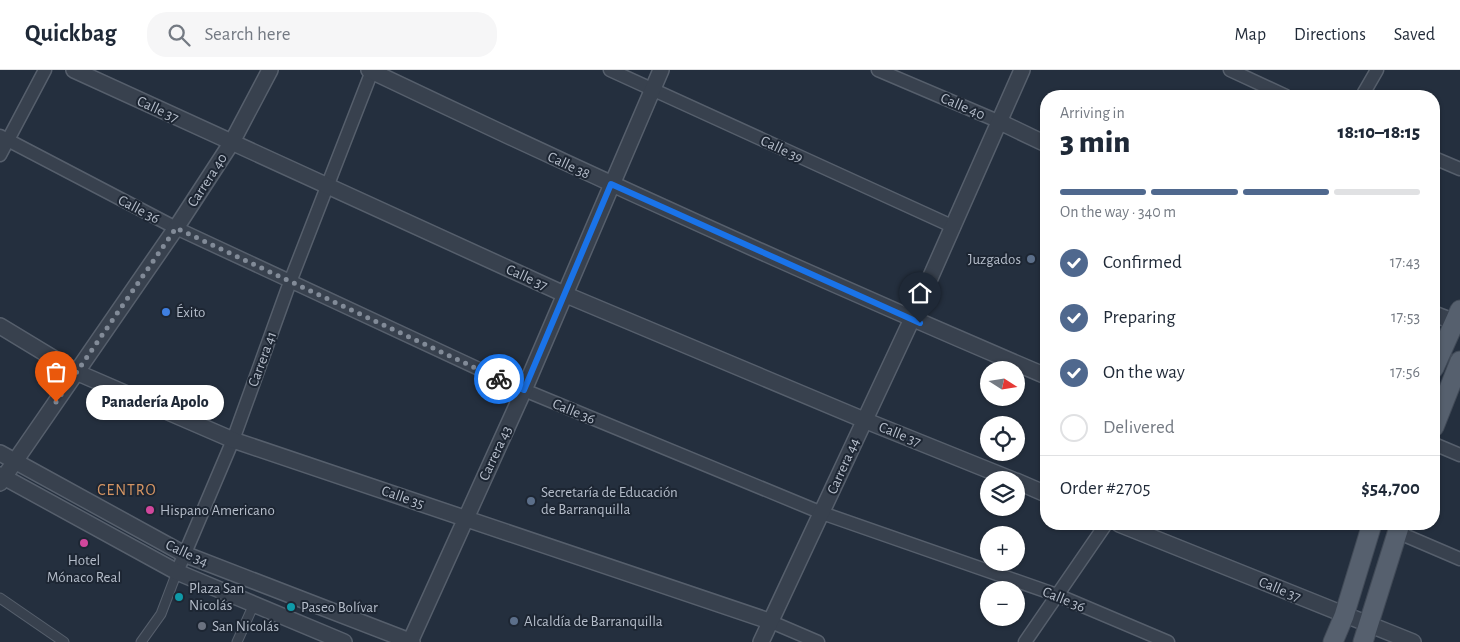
<!DOCTYPE html>
<meta charset="utf-8">
<style>
:root{--surface:#fff;--page:#f6f6f7;--text:#1f2937;--muted:#747a83;--line:#e0e1e3;--accent:#4f688e}
body{margin:0;font-family:"Alegreya Sans",sans-serif;background:var(--page);color:var(--text);height:100vh;display:flex;flex-direction:column;font-size:19px;white-space:nowrap}
*{box-sizing:border-box;margin:0}
p{font-size:16px;color:var(--muted)}
.icon{flex:none;width:28px;height:28px;fill:none;stroke:currentColor;stroke-width:2;stroke-linecap:round;stroke-linejoin:round}
.map{position:relative;flex:1;overflow:hidden}
.side{position:absolute;left:1040px;top:20px;width:400px;height:440px;display:flex;flex-direction:column;background:var(--surface);border-radius:20px;box-shadow:0 1px 4px #0004}
.side>*{flex:none}
.needle{width:32px;rotate:102deg}
.tools{position:absolute;left:980px;top:291px;display:grid;gap:10px}
.tools a{display:grid;place-items:center;width:45px;height:45px;border-radius:50%;background:var(--surface);box-shadow:0 1px 4px #0004;font-size:25px}
.pin{position:absolute;display:grid;place-items:center;width:42px;height:42px;color:#fff;margin:-51px -21px;border-radius:50% 50% 50% 0;rotate:-45deg;box-shadow:0 0 5px #0007}
.pin .icon{rotate:45deg}
.courier{position:absolute;display:grid;place-items:center;width:50px;height:50px;margin:-25px;border:4px solid #1a73e8;border-radius:50%;background:#fff;color:#222;box-shadow:0 1px 6px #0007}
.bubble{position:absolute;height:35px;border-radius:18px;background:var(--surface);box-shadow:0 1px 4px #0004;font-size:16px;font-weight:800;line-height:35px;text-align:center}
.overview em{font-style:normal;font-weight:800}
.overview div{display:flex;flex-direction:column-reverse}
.overview{display:flex;align-items:center;justify-content:space-between;height:85px;padding:0 20px}
h1{font-size:32px;font-weight:800;line-height:38px}
.bar{display:grid;grid-template-columns:repeat(4,1fr);gap:8px 5px;align-content:center;height:60px;padding:0 20px}
.bar i{height:6px;border-radius:4px;background:var(--line)}
.bar .on{background:var(--accent)}
.bar p{grid-column:span 4}
.line{display:flex;align-items:center;gap:12px;padding:0 20px;border-top:1px solid var(--line)}
.line div{flex:1}
ol{padding:0 20px;list-style:none}
li{display:flex;align-items:center;gap:15px;height:55px}
li p{margin-inline-start:auto}
li .icon{padding:5px;border-radius:50%;background:var(--accent);color:#fff;stroke-width:4}
li:last-child{color:var(--muted)}
li i{width:28px;height:28px;border:2px solid var(--line);border-radius:50%}
header{display:flex;align-items:center;gap:30px;box-sizing:border-box;height:70px;padding:0 25px;background:var(--surface);border-bottom:1px solid var(--line)}
header strong{font-size:24px}
nav{display:flex;gap:28px;margin-inline-start:auto;font-size:18px}
.search{width:350px;height:45px;background:var(--page);display:flex;align-items:center;gap:12px;box-sizing:border-box;padding:0 18px;border-radius:20px;color:var(--muted);font-size:19px}
.map>svg:first-child{display:block}
</style>
<header>
<strong>Quickbag</strong>
<div class="search"><svg class="icon" aria-label="search" viewBox="0 0 24 24"><circle cx="10" cy="10" r="6"/><path d="M15 15l6 6"/></svg>Search here</div>
<nav><a>Map</a><a>Directions</a><a>Saved</a></nav>
</header>
<div class="map">
<svg width="1460" height="572" viewBox="0 0 1460 572">
<rect width="100%" height="100%" fill="#242f3e"/>
<g fill="none" stroke-linecap="round" stroke-linejoin="round">
<defs>
<path id="pedestrian" d="M0 528 64 572
M141 572 161 544 177 502
M237 572 254 534"/>
<path id="minor" d="M610 0 954 157
M878 0 1000 52
M1230 0 1286 26
M1362 26 1377 0
M0 66 176 158 524 320 822 443 1057 525 1168 572
M0 85 45 0
M1434 88 1460 99
M1434 374 1460 385
M1397 462 1460 489
M177 502 233 370 290 212 372 1
M769 551 818 572
M1025 572 1106 454"/>
<path id="tertiary" d="M74 0 564 224 864 350 1013 410
M369 0C593 107 818 209 1046 306
M1000 52 1046 74
M1434 244 1460 254
M0 256 76 302 233 370 769 551
M0 383 184 484 412 572
M0 405 177 502 344 572
M1016 411 1046 424
M0 413 176 158 232 72 270 0
M1119 454 1413 572
M410 572 524 320 661 0
M761 572 912 249 1022 0"/>
<path id="primary" d="M1434 298 1460 240
M1434 357 1460 291
M1333 572 1344 546 1372 454
M1363 572 1400 454"/>
</defs>
<!-- pedestrian casing -->
<use href="#pedestrian" stroke="#565f6c" stroke-width="11"/>
<!-- minor casing -->
<use href="#minor" stroke="#565f6c" stroke-width="15"/>
<!-- tertiary casing -->
<use href="#tertiary" stroke="#565f6c" stroke-width="18"/>
<!-- primary casing -->
<use href="#primary" stroke="#414a57" stroke-width="21"/>
<!-- pedestrian -->
<use href="#pedestrian" stroke="#38414e" stroke-width="9"/>
<!-- minor -->
<use href="#minor" stroke="#38414e" stroke-width="12"/>
<!-- tertiary -->
<use href="#tertiary" stroke="#38414e" stroke-width="15"/>
<!-- primary -->
<use href="#primary" stroke="#56606e" stroke-width="19"/>
</g>
<g fill="none" stroke-linecap="round" stroke-linejoin="round">
<!-- done -->
<path stroke="#828b98" stroke-width="5" stroke-dasharray="0 9" d="M56 332 176 158 499 309"/>
<!-- route -->
<path stroke="#1a73e8" stroke-width="6" d="M499 309 524 320 611 114 920 253"/>
</g>
<!-- markers -->
<g fill="#5c6f8a" stroke="#1d2633" stroke-width="2">
<circle cx="1031" cy="189" r="5"/>
<circle cx="531" cy="431" r="5"/>
<circle cx="514" cy="551" r="5"/>
</g>
<circle fill="#3f7fe0" stroke="#1d2633" stroke-width="2" cx="166" cy="242" r="5"/>
<g fill="#d1479c" stroke="#1d2633" stroke-width="2">
<circle cx="150" cy="440" r="5"/>
<circle cx="84" cy="473" r="5"/>
</g>
<g fill="#0f9aa8" stroke="#1d2633" stroke-width="2">
<circle cx="179" cy="527" r="5"/>
<circle cx="291" cy="537" r="5"/>
</g>
<circle fill="#6b7280" stroke="#1d2633" stroke-width="2" cx="202" cy="556" r="5"/>
<g text-anchor="middle" stroke-width="4" stroke-linejoin="round" paint-order="stroke">
<!-- street labels -->
<g font-size="15" fill="#b4bcc9" stroke="#1d2633">
<text transform="translate(963 36) rotate(23)" y="5">Calle 40</text>
<text transform="translate(158 39) rotate(25)" y="5">Calle 37</text>
<text transform="translate(782 79) rotate(25)" y="5">Calle 39</text>
<text transform="translate(569 95) rotate(25)" y="5">Calle 38</text>
<text transform="translate(207 110) rotate(-57)" y="5">Carrera 40</text>
<text transform="translate(139 139) rotate(28)" y="5">Calle 36</text>
<text transform="translate(527 207) rotate(24)" y="5">Calle 37</text>
<text transform="translate(262 289) rotate(-70)" y="5">Carrera 41</text>
<text transform="translate(574 341) rotate(22)" y="5">Calle 36</text>
<text transform="translate(900 364) rotate(22)" y="5">Calle 37</text>
<text transform="translate(495 383) rotate(-65)" y="5">Carrera 43</text>
<text transform="translate(843 396) rotate(-66)" y="5">Carrera 44</text>
<text transform="translate(403 427) rotate(19)" y="5">Calle 35</text>
<text transform="translate(187 483) rotate(25)" y="5">Calle 34</text>
<text transform="translate(1280 519) rotate(22)" y="5">Calle 37</text>
<text transform="translate(1064 529) rotate(22)" y="5">Calle 36</text>
</g>
<!-- poi labels -->
<g font-size="15" fill="#b4bcc9" stroke="#1d2633" text-anchor="start">
<text x="1021" y="194" text-anchor="end">Juzgados</text>
<text x="176" y="247">Éxito</text>
<text x="541" y="427">Secretaría de Educación<tspan x="541" dy="17">de Barranquilla</tspan></text>
<text x="160" y="445">Hispano Americano</text>
<text x="84" y="495" text-anchor="middle">Hotel<tspan x="84" dy="17">Mónaco Real</tspan></text>
<text x="189" y="523">Plaza San<tspan x="189" dy="17">Nicolás</tspan></text>
<text x="301" y="542">Paseo Bolívar</text>
<text x="524" y="556">Alcaldía de Barranquilla</text>
<text x="212" y="561">San Nicolás</text>
</g>
<!-- neighbourhood labels -->
<g font-size="16" letter-spacing="1" fill="#d59563" stroke="#1d2633">
<text x="127" y="425">CENTRO</text>
</g>
</g>
</svg>
<div class="tools">
<a><svg class="needle" viewBox="-14 -14 28 28"><path d="M0-13l5 13h-10z" fill="#e53935"/><path d="M0 13l5-13h-10z" fill="#747a83"/></svg></a>
<a><svg class="icon" aria-label="locate" viewBox="0 0 24 24"><circle cx="12" cy="12" r="6"/><path d="M12 2v4M12 18v4M2 12h4M18 12h4"/></svg></a>
<a><svg class="icon" aria-label="layers" viewBox="0 0 24 24"><path d="M12 4l9 5-9 5-9-5zM3 14l9 5 9-5"/></svg></a>
<a>+</a>
<a>−</a>
</div>
<div class="pin" style="left:56px;top:332px;background:#ea580c"><svg class="icon" aria-label="bag" viewBox="0 0 24 24"><path d="M5 8h14l-1 12H6zM9 8a3 3 0 0 1 6 0"/></svg></div>
<div class="pin" style="left:920px;top:253px;background:#1f2937"><svg class="icon" aria-label="home" viewBox="0 0 24 24"><path d="M3 11l9-7 9 7M6 9v11h12V9"/></svg></div>
<div class="courier" style="left:499px;top:309px"><svg class="icon" aria-label="bike" viewBox="0 0 24 24"><circle cx="6" cy="16" r="4"/><circle cx="18" cy="16" r="4"/><path d="M6 16l4-8h5l3 8M10 8l3 8H6M13 5h3"/></svg></div>
<div class="bubble" style="left:86px;top:315px;width:138px">Panadería Apolo</div>
<section class="side">
<div class="overview"><div><h1>3 min</h1><p>Arriving in</p></div><em>18:10–18:15</em></div>
<div class="bar"><i class="on"></i><i class="on"></i><i class="on"></i><i></i><p>On the way · 340 m</p></div>
<ol>
<li><svg class="icon" aria-label="check" viewBox="0 0 24 24"><path d="M5 12l5 5 9-10"/></svg>Confirmed<p>17:43</p></li>
<li><svg class="icon" aria-label="check" viewBox="0 0 24 24"><path d="M5 12l5 5 9-10"/></svg>Preparing<p>17:53</p></li>
<li><svg class="icon" aria-label="check" viewBox="0 0 24 24"><path d="M5 12l5 5 9-10"/></svg>On the way<p>17:56</p></li>
<li><i></i>Delivered</li>
</ol>
<div class="line" style="height:65px"><div>Order #2705</div><b>$54,700</b></div>
</section>
</div>
